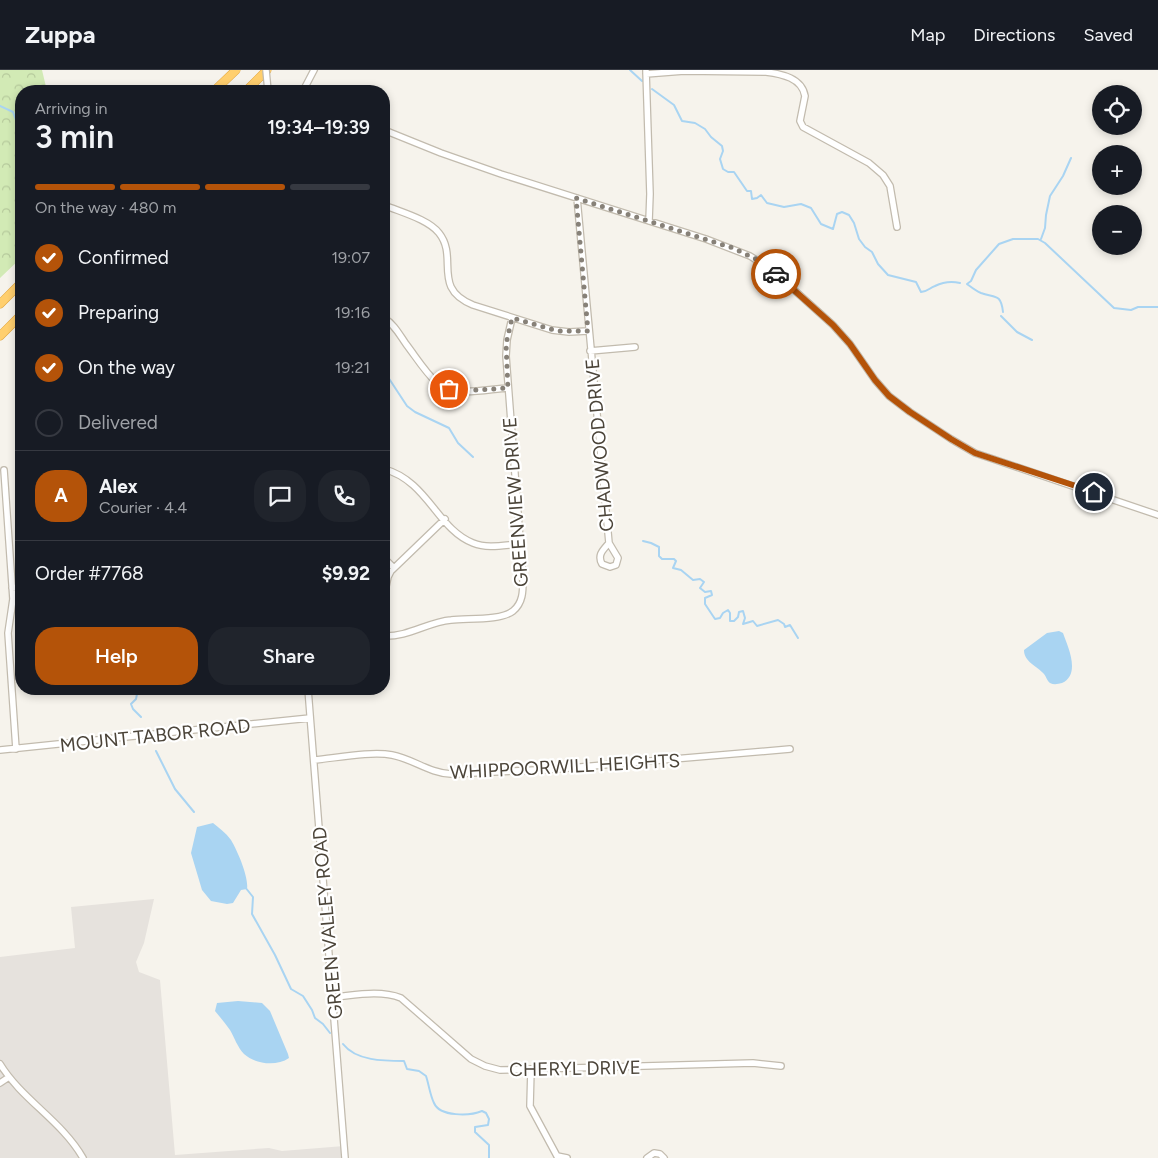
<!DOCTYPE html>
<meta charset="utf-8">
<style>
:root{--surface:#171b24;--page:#20242c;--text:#f1f3f6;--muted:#9ea1a6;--line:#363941;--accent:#b45309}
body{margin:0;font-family:Figtree,sans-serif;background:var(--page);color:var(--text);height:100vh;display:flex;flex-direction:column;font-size:19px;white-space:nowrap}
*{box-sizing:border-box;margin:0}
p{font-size:16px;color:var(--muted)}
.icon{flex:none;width:28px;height:28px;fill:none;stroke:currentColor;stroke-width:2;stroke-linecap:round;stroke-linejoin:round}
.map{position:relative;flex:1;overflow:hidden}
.panel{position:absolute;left:15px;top:15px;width:375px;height:610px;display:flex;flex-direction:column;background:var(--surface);border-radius:20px;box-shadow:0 2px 8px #0003}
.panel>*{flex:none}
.tools{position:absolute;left:1092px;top:15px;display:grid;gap:10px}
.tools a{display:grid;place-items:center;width:50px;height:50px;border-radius:50%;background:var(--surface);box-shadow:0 2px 8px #0003;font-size:25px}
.pin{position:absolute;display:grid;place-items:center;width:42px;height:42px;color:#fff;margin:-21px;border:2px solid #fff;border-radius:50%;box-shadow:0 1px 5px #0007}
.courier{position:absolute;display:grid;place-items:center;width:50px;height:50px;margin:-25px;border:4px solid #b45309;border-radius:50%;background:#fff;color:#222;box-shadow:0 1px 6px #0007}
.headline em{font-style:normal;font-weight:600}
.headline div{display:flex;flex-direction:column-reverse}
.headline{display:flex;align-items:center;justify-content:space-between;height:85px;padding:0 20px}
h1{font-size:32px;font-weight:600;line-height:38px}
.bar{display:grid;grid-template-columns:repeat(4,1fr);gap:8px 5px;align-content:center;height:60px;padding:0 20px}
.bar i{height:6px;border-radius:4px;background:var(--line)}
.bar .on{background:var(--accent)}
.bar p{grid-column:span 4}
.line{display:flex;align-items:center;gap:12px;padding:0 20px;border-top:1px solid var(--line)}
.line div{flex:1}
.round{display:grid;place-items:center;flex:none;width:52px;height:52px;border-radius:20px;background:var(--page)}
ol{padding:0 20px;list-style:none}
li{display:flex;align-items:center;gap:15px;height:55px}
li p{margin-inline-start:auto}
li .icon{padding:5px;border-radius:50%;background:var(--accent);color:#fff;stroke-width:4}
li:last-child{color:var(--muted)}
li i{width:28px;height:28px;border:2px solid var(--line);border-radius:50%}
.action{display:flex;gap:10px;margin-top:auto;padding:10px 20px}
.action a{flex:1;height:58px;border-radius:20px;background:var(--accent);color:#fff;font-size:20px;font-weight:600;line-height:58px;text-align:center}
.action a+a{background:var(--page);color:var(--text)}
header{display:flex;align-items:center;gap:30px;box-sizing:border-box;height:70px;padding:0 25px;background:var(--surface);border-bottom:1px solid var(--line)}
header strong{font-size:24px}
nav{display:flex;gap:28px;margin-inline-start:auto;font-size:18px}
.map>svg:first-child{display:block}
</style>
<header>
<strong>Zuppa</strong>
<nav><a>Map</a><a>Directions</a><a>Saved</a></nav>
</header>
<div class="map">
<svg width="1158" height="1088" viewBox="0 0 1158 1088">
<defs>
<pattern id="forest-crowns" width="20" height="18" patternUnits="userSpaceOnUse" patternTransform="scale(1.25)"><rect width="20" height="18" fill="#d2eab5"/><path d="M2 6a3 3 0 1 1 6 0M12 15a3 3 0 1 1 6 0" fill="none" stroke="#b6ca9c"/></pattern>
</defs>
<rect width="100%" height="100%" fill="#f6f3ec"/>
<!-- industrial -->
<path fill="#e6e2dd" d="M154 829 144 873 136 892 139 902 160 910 175 1085 269 1078 282 1081 344 1076 345 1088H0V887L75 878 71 837Z"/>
<!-- forest -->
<path fill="url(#forest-crowns)" d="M0 0H42L47 21H21V188L0 208Z"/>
<!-- water -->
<path fill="#a9d4f2" d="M1059 561 1063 563C1068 577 1081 604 1062 613 1058 614 1054 615 1050 613 1047 611 1046 606 1044 604 1037 596 1024 592 1024 580L1047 563Z
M213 753C219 758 226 763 231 770 237 780 249 807 247 819L241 820 233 833 227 834 211 831 202 820 191 783 197 757Z
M238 931 262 933 270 941 288 984 289 988C276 997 255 994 244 984 238 978 234 967 230 960 225 953 220 947 215 941L217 933Z"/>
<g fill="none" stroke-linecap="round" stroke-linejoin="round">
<!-- stream -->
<path stroke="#a9d4f2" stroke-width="2" d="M630 0 642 11
M652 19 674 35 682 51 695 53 705 59 711 67 722 76 723 81 720 89 723 99 728 102H734L747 121H751L752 129 757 128 761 125 767 133 784 137 801 134 811 138 821 154 833 159 837 144 842 142 849 145 854 153 859 169 865 177 872 182 878 194 888 205 916 212 921 222C929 221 929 218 935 216 943 212 952 211 960 213
M0 36 13 42 16 50 21 55
M1041 169 1045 158 1046 145 1050 126 1063 106 1071 88
M1003 242C1001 223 995 228 981 223 976 221 971 217 967 214L971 211 976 200 999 174 1013 169H1038L1045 173 1114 238 1131 240 1138 237H1158
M1001 246 1017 262 1032 270
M384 301 407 336 415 342 449 358 458 373 473 387
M643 471 651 473 659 477V486L662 489H674L676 491 673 498 681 500 693 510 700 509 704 512 700 518 705 522 711 521 712 525 705 528V534L715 549 720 548 723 543 728 540 730 543V551H734L738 547 739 542 743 541 745 548 743 554 753 551 757 556 778 550 784 554 785 557 790 555 798 568
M138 619 136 629 131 634 133 639 141 647
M156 681 175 719 194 742
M245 817 253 827 252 844 275 885 291 919 303 926 312 940 315 948 323 954 330 963
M343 974C356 991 384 991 404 991L407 999 419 1001 426 1006C429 1015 430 1025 434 1033 440 1047 470 1046 482 1041L486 1043 489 1049 488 1055 475 1057V1062L489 1075V1088"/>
<defs>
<path id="minor" d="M646 1 650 124 649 151
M646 4 684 1 766 2C782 4 802 8 805 26L800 51 803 57 869 93 883 105 890 116 897 157
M303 21 314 0
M384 60 441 83 501 104 706 169 750 186 772 200 833 255 850 274 875 310 889 326 910 342 951 369 975 383 993 389 1158 445
M577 128 609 473
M384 135C400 142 428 149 439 163 459 188 431 218 473 235L552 260 569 262 588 261
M384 248C394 254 399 264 406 274 416 287 425 302 437 313 454 328 487 319 508 318
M590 281 635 277
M384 399C428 411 437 459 473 473 488 479 504 475 520 474
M4 400 13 529 8 563 16 679
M609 473 618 488 616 495 610 497 602 494C597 485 603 480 609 473Z
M384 488 394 498
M12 518 21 517
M384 526 388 507 391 501 445 449
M384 566C408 567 428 552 451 550 468 548 500 551 513 541 523 533 523 521 523 509L506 286 507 270 512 248
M308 619 345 1088
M0 680 310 648
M314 690C336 688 371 681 392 685 413 689 429 703 451 704L557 699 790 679
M334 927C356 925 380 920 401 928L471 989 485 996 500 1000 753 993 781 996
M0 994C22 1030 62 1051 83 1088
M531 999 530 1036 557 1086 567 1088
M0 1013 9 1007
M647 1088 654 1083 660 1084 664 1088"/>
<path id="highway" d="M214 21 236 0
M246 21 267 0
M0 234 21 213
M0 266 21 245"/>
</defs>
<!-- minor casing -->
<use href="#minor" stroke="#c2bbae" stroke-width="8"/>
<!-- highway casing -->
<use href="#highway" stroke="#e0a43c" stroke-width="9"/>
<!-- minor -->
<use href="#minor" stroke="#fff" stroke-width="5.5"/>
<!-- highway -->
<use href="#highway" stroke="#ffcf6e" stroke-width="8"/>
<defs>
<path id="minor-bridge" d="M266 0 268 21"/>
</defs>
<!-- minor-bridge casing -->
<use href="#minor-bridge" stroke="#c2bbae" stroke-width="8" stroke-linecap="butt"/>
<!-- minor-bridge -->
<use href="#minor-bridge" stroke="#fff" stroke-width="5.5"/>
</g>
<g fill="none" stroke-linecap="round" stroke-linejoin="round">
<!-- done -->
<path stroke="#878178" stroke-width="5" stroke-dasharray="0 9" d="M449 319 462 321 508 318 506 274 512 248 558 261H588L576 128 733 178 758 190 776 204"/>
<!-- route -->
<path stroke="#b45309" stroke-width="6" d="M776 204 833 255 850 274 875 310 889 326 910 342 951 369 975 383 1094 422"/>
</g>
<g text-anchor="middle" stroke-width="4.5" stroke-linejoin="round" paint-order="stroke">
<!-- street labels -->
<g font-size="19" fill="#4b4439" stroke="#fff">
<text transform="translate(599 375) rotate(-95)" y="7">CHADWOOD DRIVE</text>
<text transform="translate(515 432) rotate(-94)" y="7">GREENVIEW DRIVE</text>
<text transform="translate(155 665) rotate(-6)" y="7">MOUNT TABOR ROAD</text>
<text transform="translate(565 696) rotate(-3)" y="7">WHIPPOORWILL HEIGHTS</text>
<text transform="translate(327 853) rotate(-95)" y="7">GREEN VALLEY ROAD</text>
<text transform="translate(575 998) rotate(-1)" y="7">CHERYL DRIVE</text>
</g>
</g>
</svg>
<div class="tools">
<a><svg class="icon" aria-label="locate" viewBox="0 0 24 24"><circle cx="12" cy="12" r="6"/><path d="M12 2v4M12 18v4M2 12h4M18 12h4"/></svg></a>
<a>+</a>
<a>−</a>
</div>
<div class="pin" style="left:449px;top:319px;background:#ea580c"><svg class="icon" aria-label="bag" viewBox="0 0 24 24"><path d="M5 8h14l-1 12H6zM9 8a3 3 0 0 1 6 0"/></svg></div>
<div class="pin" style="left:1094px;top:422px;background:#1f2937"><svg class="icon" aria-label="home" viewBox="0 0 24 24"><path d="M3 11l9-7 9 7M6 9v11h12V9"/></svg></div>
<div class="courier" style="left:776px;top:204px"><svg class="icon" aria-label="car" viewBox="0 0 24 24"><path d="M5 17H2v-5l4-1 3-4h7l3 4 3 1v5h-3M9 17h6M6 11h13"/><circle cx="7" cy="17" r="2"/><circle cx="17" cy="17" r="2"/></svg></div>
<section class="panel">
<div class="headline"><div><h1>3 min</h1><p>Arriving in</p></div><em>19:34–19:39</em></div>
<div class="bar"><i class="on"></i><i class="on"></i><i class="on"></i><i></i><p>On the way · 480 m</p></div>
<ol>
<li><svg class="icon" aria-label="check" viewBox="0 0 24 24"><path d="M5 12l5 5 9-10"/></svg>Confirmed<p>19:07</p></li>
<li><svg class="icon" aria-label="check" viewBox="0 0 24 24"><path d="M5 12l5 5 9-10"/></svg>Preparing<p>19:16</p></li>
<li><svg class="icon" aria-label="check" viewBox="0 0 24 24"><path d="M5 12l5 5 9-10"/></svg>On the way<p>19:21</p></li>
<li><i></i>Delivered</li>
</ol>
<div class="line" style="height:90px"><b class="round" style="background:var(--accent);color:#fff">A</b><div><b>Alex</b><p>Courier · 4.4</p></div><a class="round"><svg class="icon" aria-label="chat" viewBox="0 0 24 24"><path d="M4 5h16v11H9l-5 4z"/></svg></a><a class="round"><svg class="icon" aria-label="phone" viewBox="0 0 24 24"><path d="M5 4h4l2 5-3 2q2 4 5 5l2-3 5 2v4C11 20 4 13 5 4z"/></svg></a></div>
<div class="line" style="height:65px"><div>Order #7768</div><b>$9.92</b></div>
<div class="action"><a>Help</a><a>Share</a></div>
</section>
</div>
